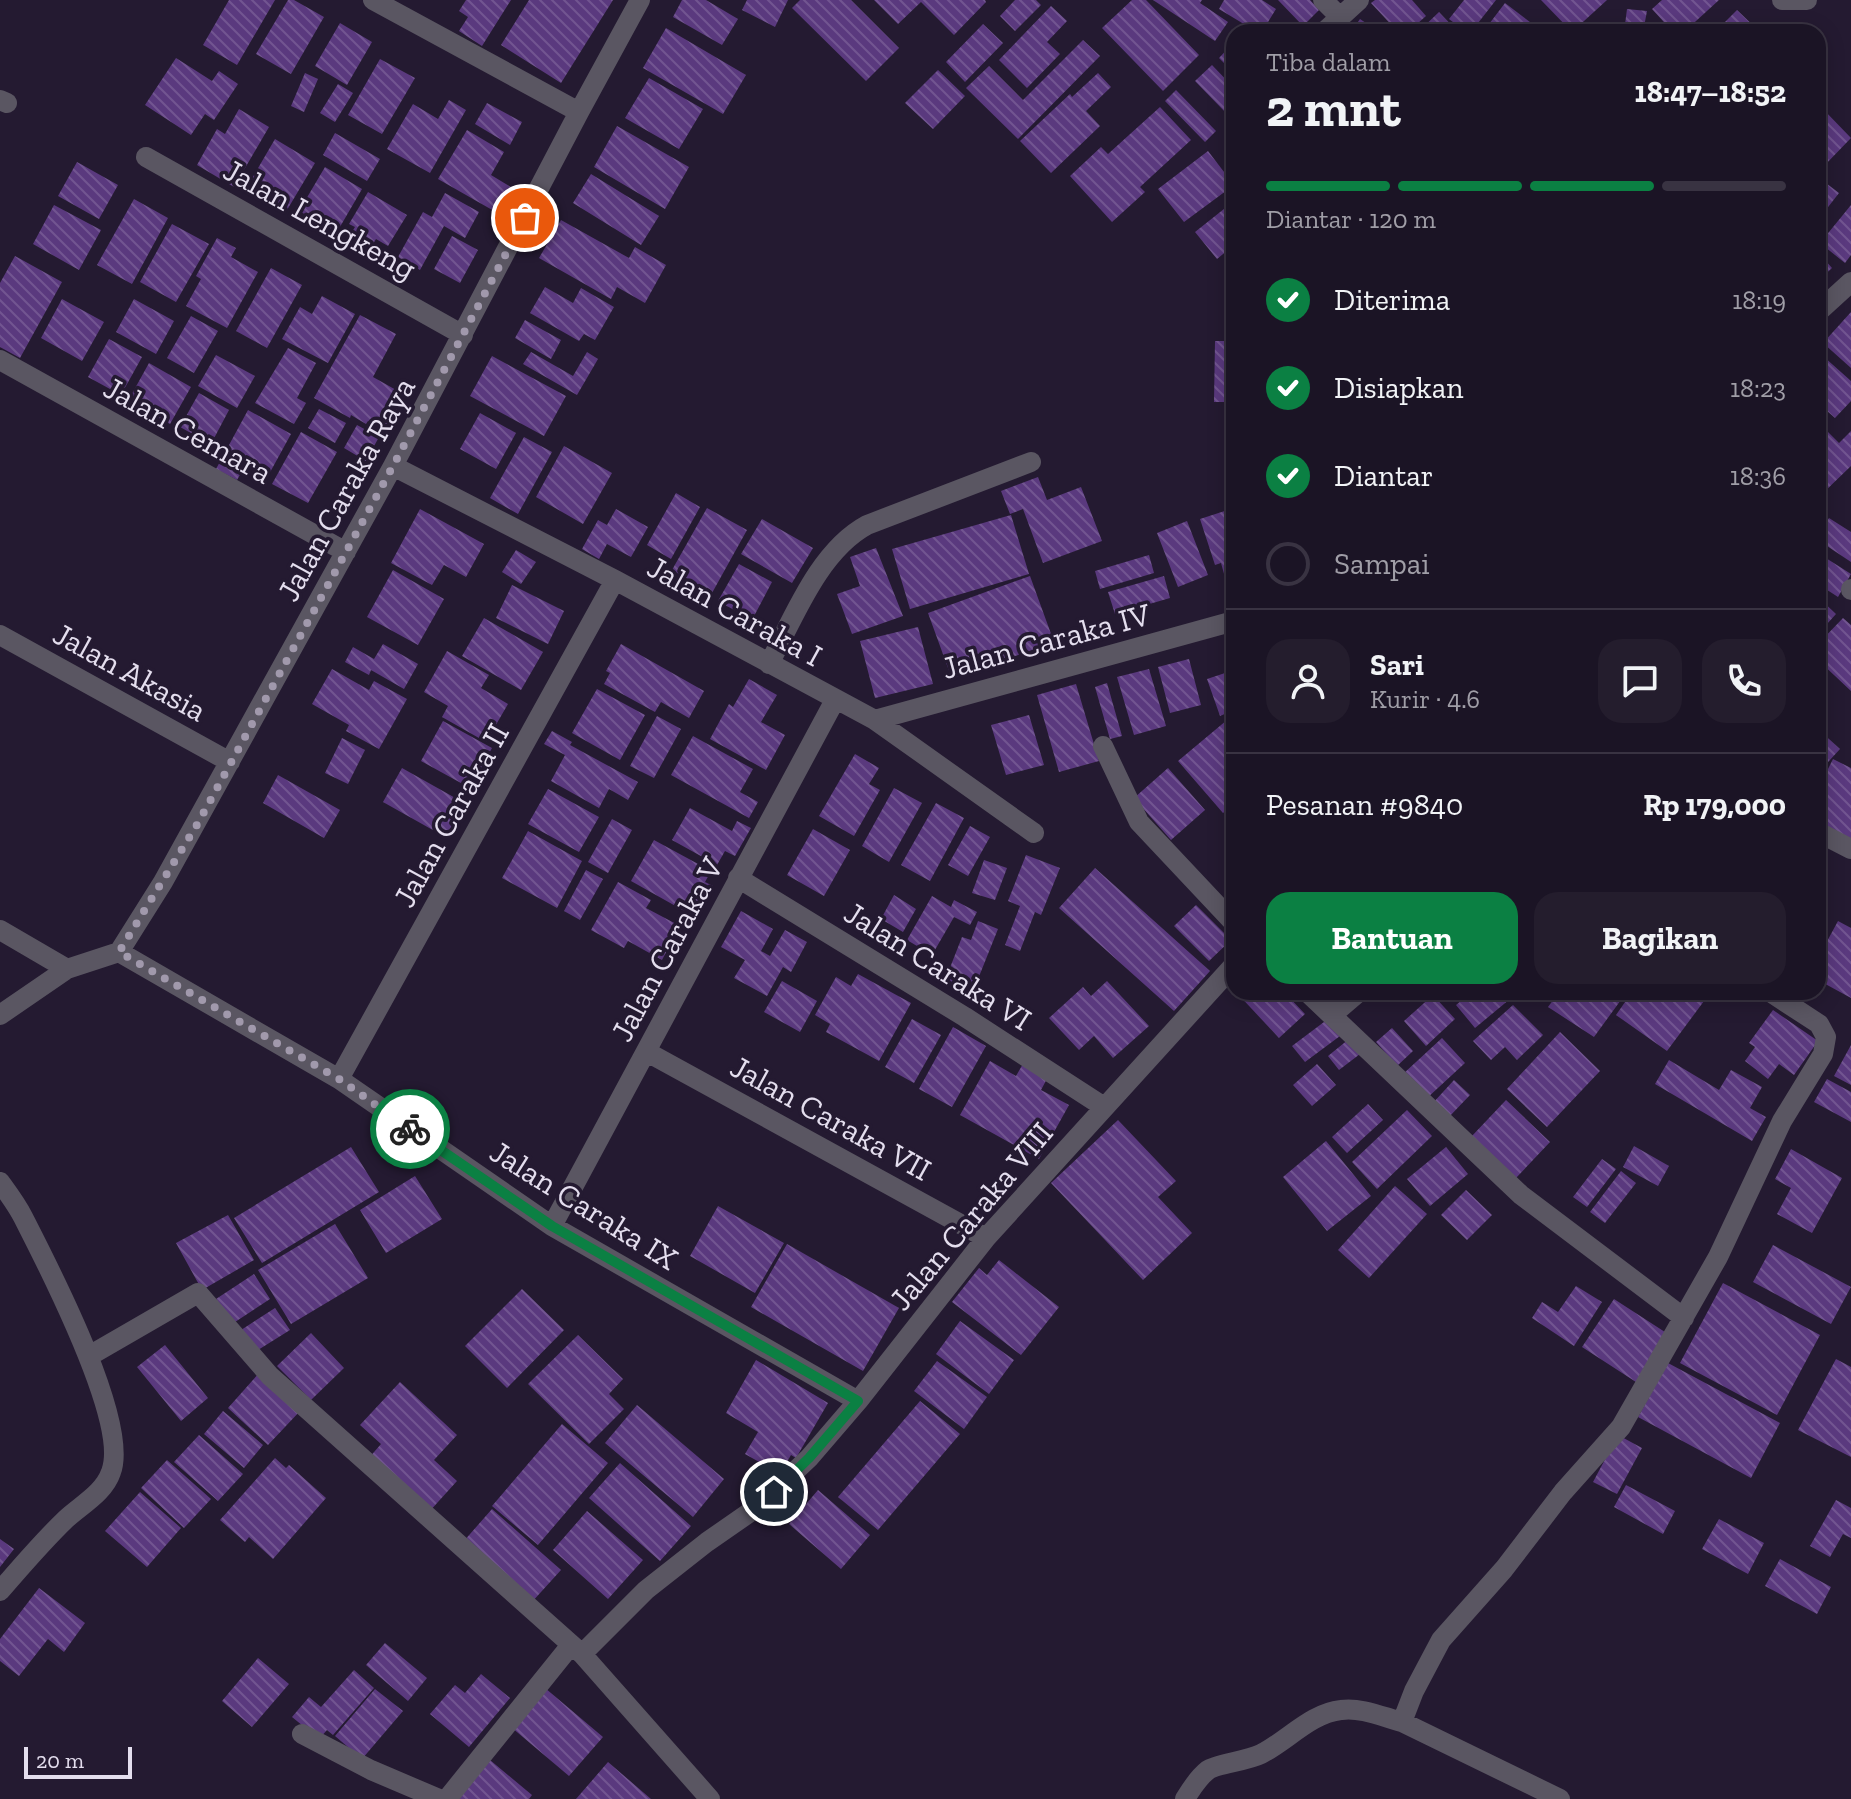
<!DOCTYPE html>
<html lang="id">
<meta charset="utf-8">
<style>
:root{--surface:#1b1425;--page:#241d2d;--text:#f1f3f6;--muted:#a09ea7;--line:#393342;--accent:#0b8043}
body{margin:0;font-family:"Zilla Slab",serif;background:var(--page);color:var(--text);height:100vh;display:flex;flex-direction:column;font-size:30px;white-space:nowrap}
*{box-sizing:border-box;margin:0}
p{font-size:26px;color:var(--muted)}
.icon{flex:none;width:44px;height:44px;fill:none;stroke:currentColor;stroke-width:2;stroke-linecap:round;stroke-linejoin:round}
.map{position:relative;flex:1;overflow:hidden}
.details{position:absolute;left:1226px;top:24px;width:600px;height:976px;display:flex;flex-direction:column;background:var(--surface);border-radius:24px;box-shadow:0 4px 20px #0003,0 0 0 2px var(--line)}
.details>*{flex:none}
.scale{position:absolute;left:24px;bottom:20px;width:108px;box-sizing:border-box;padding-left:8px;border:4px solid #e4deee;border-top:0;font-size:22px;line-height:28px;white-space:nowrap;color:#e4deee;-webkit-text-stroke:6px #241a31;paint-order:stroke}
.pin{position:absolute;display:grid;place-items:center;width:68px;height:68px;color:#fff;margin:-34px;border:4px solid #fff;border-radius:50%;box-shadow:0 2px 8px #0007}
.courier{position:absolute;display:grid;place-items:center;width:80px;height:80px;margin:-40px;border:6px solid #0b8043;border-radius:50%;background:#fff;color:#222;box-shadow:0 2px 10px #0007}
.head em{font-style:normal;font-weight:800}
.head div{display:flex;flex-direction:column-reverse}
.head{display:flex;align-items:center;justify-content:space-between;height:136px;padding:0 40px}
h1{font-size:52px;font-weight:800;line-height:60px}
.bar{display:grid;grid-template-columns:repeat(4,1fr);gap:12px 8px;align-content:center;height:96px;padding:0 40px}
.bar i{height:10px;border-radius:6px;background:var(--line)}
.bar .on{background:var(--accent)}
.bar p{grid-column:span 4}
.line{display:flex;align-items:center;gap:20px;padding:0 40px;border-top:2px solid var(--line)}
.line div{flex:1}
.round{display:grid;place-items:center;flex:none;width:84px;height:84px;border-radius:24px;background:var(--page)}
ol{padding:0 40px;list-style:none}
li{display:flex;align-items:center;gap:24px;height:88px}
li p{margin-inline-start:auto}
li .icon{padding:8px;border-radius:50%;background:var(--accent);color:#fff;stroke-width:4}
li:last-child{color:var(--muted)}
li i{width:44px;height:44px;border:4px solid var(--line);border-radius:50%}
.cta{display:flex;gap:16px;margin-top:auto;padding:16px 40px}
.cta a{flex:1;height:92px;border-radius:24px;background:var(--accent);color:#fff;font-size:32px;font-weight:800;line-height:92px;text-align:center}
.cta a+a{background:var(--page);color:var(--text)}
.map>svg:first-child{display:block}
</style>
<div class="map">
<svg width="1851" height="1799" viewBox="0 0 1851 1799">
<defs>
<pattern id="building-back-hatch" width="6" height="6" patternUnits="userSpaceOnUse" patternTransform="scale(2)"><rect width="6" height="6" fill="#5a397e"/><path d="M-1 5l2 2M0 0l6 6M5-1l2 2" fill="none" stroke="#725591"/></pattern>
</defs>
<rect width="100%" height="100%" fill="#241a31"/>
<!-- building -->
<path fill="url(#building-back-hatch)" d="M229 0H275L237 65 203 45Z
M288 0H294L324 17 291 74 256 54Z
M466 0H511L482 46 459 31 468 17 459 11Z
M529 0H613L561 83 501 45Z
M682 0H706L738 19 722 45 673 17Z
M747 0H788L775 27 742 10Z
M800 0H851L899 48 866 81 792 8Z
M874 0H985L986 2 954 35 921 2 898 24Z
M1015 0H1036L1041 5 1015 31 1000 16Z
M1132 0H1146L1199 55 1163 91 1102 28Z
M1153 0H1202L1200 3 1228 22 1215 41Z
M1224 0H1262L1276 9 1262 32H1257L1219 9Z
M1278 0H1310L1319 10 1303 26Z
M1375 0H1412L1426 16 1408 32H1398L1371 3Z
M1464 0H1496L1471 32H1466L1449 19Z
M1541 0H1607L1572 32Z
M1662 0H1719L1684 32H1673L1652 9Z
M1505 3 1543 32H1483Z
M1051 6 1067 21 1047 42 1060 54 1027 88 999 60Z
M1627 9 1647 11 1643 32H1624Z
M1737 10 1760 32H1715Z
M1439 12 1458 32H1418Z
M1360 19 1379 32H1351Z
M340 23 372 42 347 85 315 66Z
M983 24 1003 43 965 82 946 62Z
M666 28 746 75 723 114 643 68Z
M1083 40 1100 56 1018 139 966 88 989 66 1023 100Z
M1234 42V73L1219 58Z
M176 58 212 81 219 71 238 84 214 120 205 114 191 135 145 105Z
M380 59 415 78 382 134 348 115Z
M1212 65 1234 88V110L1228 115 1195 81Z
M938 70 965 96 933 129 905 103Z
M305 73 318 79 304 112 291 106Z
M1098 73 1111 87 1086 111 1100 126 1051 173 1020 141 1070 94 1072 97Z
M649 78 703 109 679 149 625 118Z
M338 84 353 93 335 122 320 113Z
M1176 90 1216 131 1205 142 1165 101Z
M449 100 466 110 430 173 387 149 413 104 438 119Z
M487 103 522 122 510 145 475 124Z
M1160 107 1191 140 1140 187 1145 192 1112 222 1070 176 1101 147 1108 154Z
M1822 108 1851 138 1823 167 1818 161V112Z
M239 109 269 127 234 187 197 165 217 129 225 134Z
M617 126 689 167 665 209 594 167Z
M467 130 504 152 491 175 516 190 501 215 438 179Z
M335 133 380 159 367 181 323 155Z
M275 139 315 163 287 210 247 187Z
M1208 151 1234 185 1184 222 1158 189Z
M77 162 118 185 99 219 58 196Z
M325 167 362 189 337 232 299 211Z
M591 174 659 216 641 245 573 203Z
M1818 177 1839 193 1818 220Z
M368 192 407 215 388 246 376 239 366 255 345 243 355 227 349 224Z
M445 193 479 212 465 238 444 226 420 270 398 257 423 212 432 217Z
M134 199 168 218 132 284 97 265Z
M1234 201V245L1217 259 1195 232Z
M54 205 101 230 79 270 33 244Z
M1851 205V255L1845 263 1820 243Z
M561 220 629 258 635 247 666 265 645 303 617 287 611 299 539 258Z
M172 224 209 244 176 302 140 282Z
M452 236 478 250 460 283 434 269Z
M217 238 236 248 231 257 258 272 227 328 186 306 201 279 196 276Z
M1818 252 1832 268 1818 281Z
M15 256 62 282 20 358 0 347V283Z
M271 268 302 285 267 348 236 331Z
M545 287 573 303 581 288 614 307 595 340 584 334 579 341 530 313Z
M322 296 355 314 328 363 282 339 300 307 312 314Z
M62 299 104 322 82 361 41 338Z
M134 299 174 321 156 354 116 332Z
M1851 312V368L1823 343Z
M360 315 396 334 373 377 405 395 386 431 368 421 366 424 351 415 350 418 314 398Z
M191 316 218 331 194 373 167 358Z
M525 320 561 340 551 359 515 338Z
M109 339 142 357 121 395 88 377Z
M1215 341H1234V402H1214Z
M288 348 316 363 297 398 306 403 294 424 255 403Z
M531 352 573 376 587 352 598 359 577 395 523 364Z
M216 355 255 376 237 408 198 386Z
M492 356 566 396 544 436 470 396Z
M1823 356 1851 381V401L1835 418 1818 403V361Z
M149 363 191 387 170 424 128 401Z
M199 393 229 410 211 444 180 427Z
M319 409 346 423 335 443 308 428Z
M248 410 291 434 268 476 246 464 237 480 216 469Z
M480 413 516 433 496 469 460 449Z
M1818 422 1839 443 1851 431V466L1822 494 1818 490Z
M357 425 379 437 366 461 344 448Z
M301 432 337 452 308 503 272 484Z
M524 437 552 452 518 514 490 498Z
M564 446 612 473 583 524 536 497Z
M1038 477 1047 500 1081 487 1102 541 1043 563 1023 509 1010 514 1001 491Z
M676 493 700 507 671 559 647 545Z
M707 508 747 530 712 593 672 570Z
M1234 508V578L1226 581 1221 563 1215 565 1200 519Z
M420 509 484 544 466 577 444 565 432 585 391 563Z
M616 509 648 527 631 557 607 544 599 559 582 549 598 520 607 525Z
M1011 515 1029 574 910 609 892 549Z
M1829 518 1851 532V562L1818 540V535Z
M762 519 813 548 792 583 741 554Z
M1187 521 1208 575 1178 587 1157 533Z
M876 548 903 616 852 634 837 594 860 586 850 557Z
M516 550 536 562 521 584 502 572Z
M1818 553 1851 574 1838 597 1818 584Z
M1149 555 1154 573 1100 589 1095 571Z
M739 564 772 582 752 620 718 601Z
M393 570 444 599 418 645 367 617Z
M1030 576 1054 642 952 679 928 613Z
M1164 576 1170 598 1115 614 1108 592Z
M512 585 564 611 548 644 496 618Z
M1818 597 1836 614 1818 634Z
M484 618 543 652 521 690 462 656Z
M1843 618 1851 625V691L1818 660V644Z
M918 627 933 684 875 698 860 641Z
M383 644 418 664 404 689 371 670 369 675 345 662 353 647 374 659Z
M621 644 704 691 689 718 661 702 655 712 604 684 610 673 606 671Z
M447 651 489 675 481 688 508 704 486 742 442 717 448 706 424 692Z
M1189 659 1201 705 1170 713 1158 667Z
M332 669 369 690 374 681 407 699 379 749 346 731 349 725 312 704Z
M1149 669 1166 726 1134 735 1117 677Z
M1234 670V710L1220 716 1207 679Z
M749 679 777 695 761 722 785 735 766 770 710 739 729 704 733 707Z
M1107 683 1122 736 1110 739 1095 687Z
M1076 684 1099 761 1059 772 1037 695Z
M597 689 645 715 620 760 572 733Z
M1029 715 1044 765 1006 775 991 725Z
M657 716 681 729 654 778 630 766Z
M1227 720 1234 728V804L1223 813 1178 761Z
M443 721 492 748 470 788 421 761Z
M1818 729 1840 749 1818 773Z
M552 731 572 742 570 745 638 782 628 800 609 789 599 808 551 781 565 755 544 744Z
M693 736 753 769 740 792 758 802 749 818 671 775Z
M342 738 365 750 348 784 325 773Z
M855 754 879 768 869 784 880 790 854 836 819 816Z
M1833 759 1851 768V842L1818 825V789Z
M402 768 466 804 447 838 383 802Z
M1168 768 1205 810 1171 840 1134 798Z
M278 775 340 810 324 838 263 803Z
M894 788 922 803 889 862 862 846Z
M548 789 599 817 579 852 528 824Z
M936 803 964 818 930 881 901 865Z
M690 808 732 831 737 821 751 828 735 856 725 851 717 865 672 840Z
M612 819 632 830 608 873 588 862Z
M970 826 990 837 968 876 948 865Z
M813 829 850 850 824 896 787 875Z
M528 831 582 861 557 908 502 878Z
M654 840 711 871 705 882 713 886 699 912 691 908 688 913 631 881Z
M1026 855 1060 868 1041 915 1035 912 1020 951 1005 945 1020 906 1008 901Z
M984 860 1007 868 995 900 972 893Z
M1095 868 1210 971 1174 1011 1059 908Z
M586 870 603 879 580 920 564 911Z
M618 882 651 900 646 908 680 926 662 960 628 941 624 948 591 930Z
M894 895 916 909 903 932 881 919Z
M932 896 951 907 954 900 977 912 970 925 954 917 932 955 907 940Z
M1196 905 1231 940 1209 961 1174 926Z
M741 911 773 929 761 951 770 956 785 930 807 942 791 972 783 967 767 996 734 978 745 960 721 947Z
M978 921 998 929 972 994 944 983 962 937 971 940Z
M1838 921 1851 928V998L1818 980V958Z
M858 974 911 1003 879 1061 826 1032 830 1024 815 1015 836 977 851 986Z
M782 981 817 1001 800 1032 764 1012Z
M1107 981 1149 1026 1113 1058 1094 1036 1079 1050 1049 1018 1083 987 1091 996Z
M1236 992H1284L1305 1014 1279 1038Z
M1472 992H1504L1510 999 1475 1028 1456 1005Z
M1559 992H1625L1626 993 1594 1037 1548 1007Z
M1632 992H1658L1656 995 1663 999 1668 992H1701L1707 997 1667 1051 1616 1015Z
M1433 995 1455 1019 1426 1046 1404 1021Z
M1513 1005 1543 1035 1517 1060 1505 1047 1491 1060 1473 1041Z
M1773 1010 1818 1041 1794 1075 1779 1064 1768 1079 1745 1061 1755 1047 1749 1043Z
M912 1019 941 1035 914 1083 885 1067Z
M1328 1019 1340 1036 1305 1062 1292 1046Z
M953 1027 986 1046 952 1107 919 1089Z
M1392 1028 1413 1051 1397 1066 1376 1042Z
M1560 1032 1600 1071 1547 1127 1507 1089Z
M1442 1038 1465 1063 1426 1099 1403 1074Z
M1349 1039 1360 1054 1339 1070 1328 1056Z
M1851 1045V1085L1834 1076Z
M1669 1060 1719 1090 1731 1070 1762 1087 1750 1108 1766 1117 1752 1141 1655 1084Z
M990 1061 1016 1076 1024 1062 1049 1075 1041 1090 1069 1105 1039 1159 960 1115Z
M1317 1064 1336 1085 1312 1106 1293 1085Z
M1827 1079 1851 1092V1122L1814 1102Z
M1454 1080 1470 1095 1448 1118 1432 1104Z
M1506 1100 1550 1142 1516 1178 1471 1137Z
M1368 1104 1383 1120 1347 1153 1332 1137Z
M1407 1110 1432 1136 1377 1189 1352 1162Z
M1118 1120 1176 1181 1158 1197 1192 1233 1143 1280 1051 1183Z
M1326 1141 1371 1196 1327 1231 1283 1177Z
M1634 1146 1669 1166 1658 1186 1623 1167Z
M351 1147 379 1192 262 1263 234 1218Z
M1446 1147 1468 1174 1430 1206 1407 1179Z
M1791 1149 1842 1178 1812 1233 1777 1214 1791 1188 1775 1179Z
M1602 1159 1616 1169 1587 1207 1573 1197Z
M1621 1171 1636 1183 1605 1223 1590 1212Z
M415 1176 442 1219 386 1253 360 1210Z
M1395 1186 1427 1214 1369 1278 1338 1250Z
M1466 1190 1492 1215 1467 1240 1441 1215Z
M718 1206 784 1243 755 1293 690 1256Z
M228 1215 254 1260 202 1290 176 1243Z
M335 1224 368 1278 291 1324 258 1270Z
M787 1244 899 1308 863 1371 751 1307Z
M1773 1245 1851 1287 1831 1324 1753 1282Z
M999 1260 1059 1307 1021 1355 952 1302 979 1268 987 1275Z
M254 1274 270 1299 232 1324 216 1299Z
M1723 1283 1820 1335 1777 1415 1680 1363Z
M1576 1286 1602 1302 1574 1346 1532 1318 1542 1302 1558 1312Z
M522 1289 564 1330 507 1388 465 1346Z
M1614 1299 1668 1334 1636 1382 1582 1347Z
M275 1308 290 1330 253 1353 238 1332Z
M960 1321 1014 1360 989 1394 936 1354Z
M311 1333 344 1368 311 1400 277 1366Z
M578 1335 623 1379 609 1394 624 1409 589 1444 528 1384Z
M165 1345 208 1398 181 1421 137 1367Z
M1836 1359 1851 1367V1457L1798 1430Z
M756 1360 828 1403 796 1458 791 1455 780 1474 745 1454 758 1432 726 1413Z
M937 1361 987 1397 964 1429 914 1391Z
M1668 1363 1780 1423 1751 1478 1638 1417Z
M259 1373 301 1410 268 1445 228 1408Z
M400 1382 457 1435 434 1460 457 1481 428 1513 368 1459 381 1444 360 1425Z
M920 1401 960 1434 878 1530 838 1497Z
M637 1405 724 1479 693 1517 605 1443Z
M223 1411 263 1445 244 1468 204 1434Z
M562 1424 608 1463 538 1545 492 1506Z
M199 1435 243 1474 218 1501 174 1462Z
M1618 1435 1642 1448 1617 1494 1593 1482Z
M275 1458 286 1468 289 1465 326 1498 273 1559 249 1537 245 1542 220 1520Z
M167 1460 211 1499 184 1528 141 1488Z
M620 1463 691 1526 660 1561 589 1498Z
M1626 1485 1675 1511 1663 1534 1614 1507Z
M818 1490 870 1535 841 1569 789 1524Z
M140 1492 181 1528 147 1567 105 1531Z
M1836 1500 1851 1508V1538L1843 1534 1830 1557 1810 1546Z
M492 1509 561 1570 531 1603 463 1542Z
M587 1511 643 1560 608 1599 553 1550Z
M1719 1519 1764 1543 1748 1574 1702 1549Z
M0 1539 14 1549 0 1567Z
M1780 1559 1831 1587 1817 1614 1765 1586Z
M39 1588 85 1623 64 1652 48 1639 19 1676 0 1661V1639Z
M385 1643 427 1678 408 1701 366 1665Z
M258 1658 289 1684 252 1727 222 1701Z
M354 1670 374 1688 333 1735 327 1730 319 1739 292 1717 309 1697 321 1707Z
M481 1674 510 1698 469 1747 430 1714 455 1685 465 1693Z
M545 1688 603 1737 569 1776 511 1727Z
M375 1689 403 1711 362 1759 335 1736Z
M490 1760 532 1795 529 1799H457Z
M608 1762 651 1799H576Z"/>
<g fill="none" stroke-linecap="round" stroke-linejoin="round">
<!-- street -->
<path stroke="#5a5662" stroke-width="20" d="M373 0 579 112
M1323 0 1340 17
M1782 0H1807
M1324 32 1359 0
M0 100 7 103
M146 157 463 335
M1818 312 1851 282
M0 360 346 552
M393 466 615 580 875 720 1034 833
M1851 589V590
M0 635 230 762
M769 664C794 617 819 551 867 525L1031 462
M875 720 1234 621
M1103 746 1139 822 1234 923
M1818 832 1851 849
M738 878 965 1017 1104 1107
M0 930 67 969
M119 952 339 1079 552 1226 858 1401
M1307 992 1521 1195 1684 1318
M0 1015 67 969 119 952 163 882 393 466 579 112 640 0
M1332 1015 1359 992
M647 1052 986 1238
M339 1079 615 580
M0 1182C8 1193 17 1205 23 1217 48 1266 130 1423 111 1472 104 1493 81 1505 66 1519 42 1542 21 1567 0 1591
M552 1226 835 700
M89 1356 198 1293 270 1376 582 1654 710 1799
M582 1654 646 1590 707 1542 756 1508 809 1458 858 1401 986 1238 1234 965
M302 1734 371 1770 439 1799
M447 1799 571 1645
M1185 1799C1191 1789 1199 1777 1208 1770 1216 1764 1247 1761 1261 1754 1287 1741 1311 1713 1341 1710 1361 1707 1383 1717 1402 1722
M1560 1799 1402 1722 1414 1691 1441 1640 1504 1569 1563 1492 1621 1427 1718 1257 1782 1121 1823 1054 1826 1037 1819 1024 1770 992"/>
</g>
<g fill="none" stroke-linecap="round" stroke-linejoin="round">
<!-- done -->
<path stroke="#a199ac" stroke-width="8" stroke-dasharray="0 14.4" d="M410 1129 339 1079 119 952 198 823 393 466 525 218"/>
<!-- route -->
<path stroke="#0b8043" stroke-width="10" d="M410 1129 552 1226 858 1401 809 1458 774 1492"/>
</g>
<g text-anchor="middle" stroke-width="7" stroke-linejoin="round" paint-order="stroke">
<!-- street labels -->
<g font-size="32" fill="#e4deee" stroke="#241a31">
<text transform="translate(320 219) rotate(29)" y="11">Jalan Lengkeng</text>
<text transform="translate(188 430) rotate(29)" y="11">Jalan Cemara</text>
<text transform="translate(346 489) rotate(-61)" y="11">Jalan Caraka Raya</text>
<text transform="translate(735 611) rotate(29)" y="11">Jalan Caraka I</text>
<text transform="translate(1046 641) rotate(-15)" y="11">Jalan Caraka IV</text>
<text transform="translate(130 672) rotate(29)" y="11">Jalan Akasia</text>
<text transform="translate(451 815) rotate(-61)" y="11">Jalan Caraka II</text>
<text transform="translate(667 949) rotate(-62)" y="11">Jalan Caraka V</text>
<text transform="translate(938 966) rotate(32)" y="11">Jalan Caraka VI</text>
<text transform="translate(831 1118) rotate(29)" y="11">Jalan Caraka VII</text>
<text transform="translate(584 1205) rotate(32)" y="11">Jalan Caraka IX</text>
<text transform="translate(971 1216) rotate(-50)" y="11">Jalan Caraka VIII</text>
</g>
</g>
</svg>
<div class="scale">20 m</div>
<div class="pin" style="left:525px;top:218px;background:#ea580c"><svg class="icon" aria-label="bag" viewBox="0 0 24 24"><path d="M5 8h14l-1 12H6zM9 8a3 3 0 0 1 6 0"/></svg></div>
<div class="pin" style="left:774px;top:1492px;background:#1f2937"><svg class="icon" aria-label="home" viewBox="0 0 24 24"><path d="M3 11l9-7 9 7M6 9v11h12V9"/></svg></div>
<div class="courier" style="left:410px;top:1129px"><svg class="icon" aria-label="bike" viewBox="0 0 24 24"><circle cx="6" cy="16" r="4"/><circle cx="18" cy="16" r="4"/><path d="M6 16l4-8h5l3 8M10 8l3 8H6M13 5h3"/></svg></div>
<section class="details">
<div class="head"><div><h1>2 mnt</h1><p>Tiba dalam</p></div><em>18:47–18:52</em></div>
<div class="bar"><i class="on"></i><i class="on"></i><i class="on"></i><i></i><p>Diantar · 120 m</p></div>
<ol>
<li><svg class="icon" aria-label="check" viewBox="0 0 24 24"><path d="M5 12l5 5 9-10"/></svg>Diterima<p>18:19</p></li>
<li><svg class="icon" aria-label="check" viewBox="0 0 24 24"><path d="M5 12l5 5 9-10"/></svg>Disiapkan<p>18:23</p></li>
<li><svg class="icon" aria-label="check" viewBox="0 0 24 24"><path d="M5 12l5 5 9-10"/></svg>Diantar<p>18:36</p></li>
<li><i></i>Sampai</li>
</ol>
<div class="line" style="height:144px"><a class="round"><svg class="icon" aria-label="person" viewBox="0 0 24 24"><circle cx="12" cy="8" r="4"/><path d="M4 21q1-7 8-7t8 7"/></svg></a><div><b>Sari</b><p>Kurir · 4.6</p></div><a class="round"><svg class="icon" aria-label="chat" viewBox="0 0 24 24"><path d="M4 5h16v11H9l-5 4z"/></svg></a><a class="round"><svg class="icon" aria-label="phone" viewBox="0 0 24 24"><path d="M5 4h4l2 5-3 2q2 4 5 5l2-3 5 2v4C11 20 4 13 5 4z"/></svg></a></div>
<div class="line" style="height:104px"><div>Pesanan #9840</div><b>Rp 179,000</b></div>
<div class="cta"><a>Bantuan</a><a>Bagikan</a></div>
</section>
</div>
